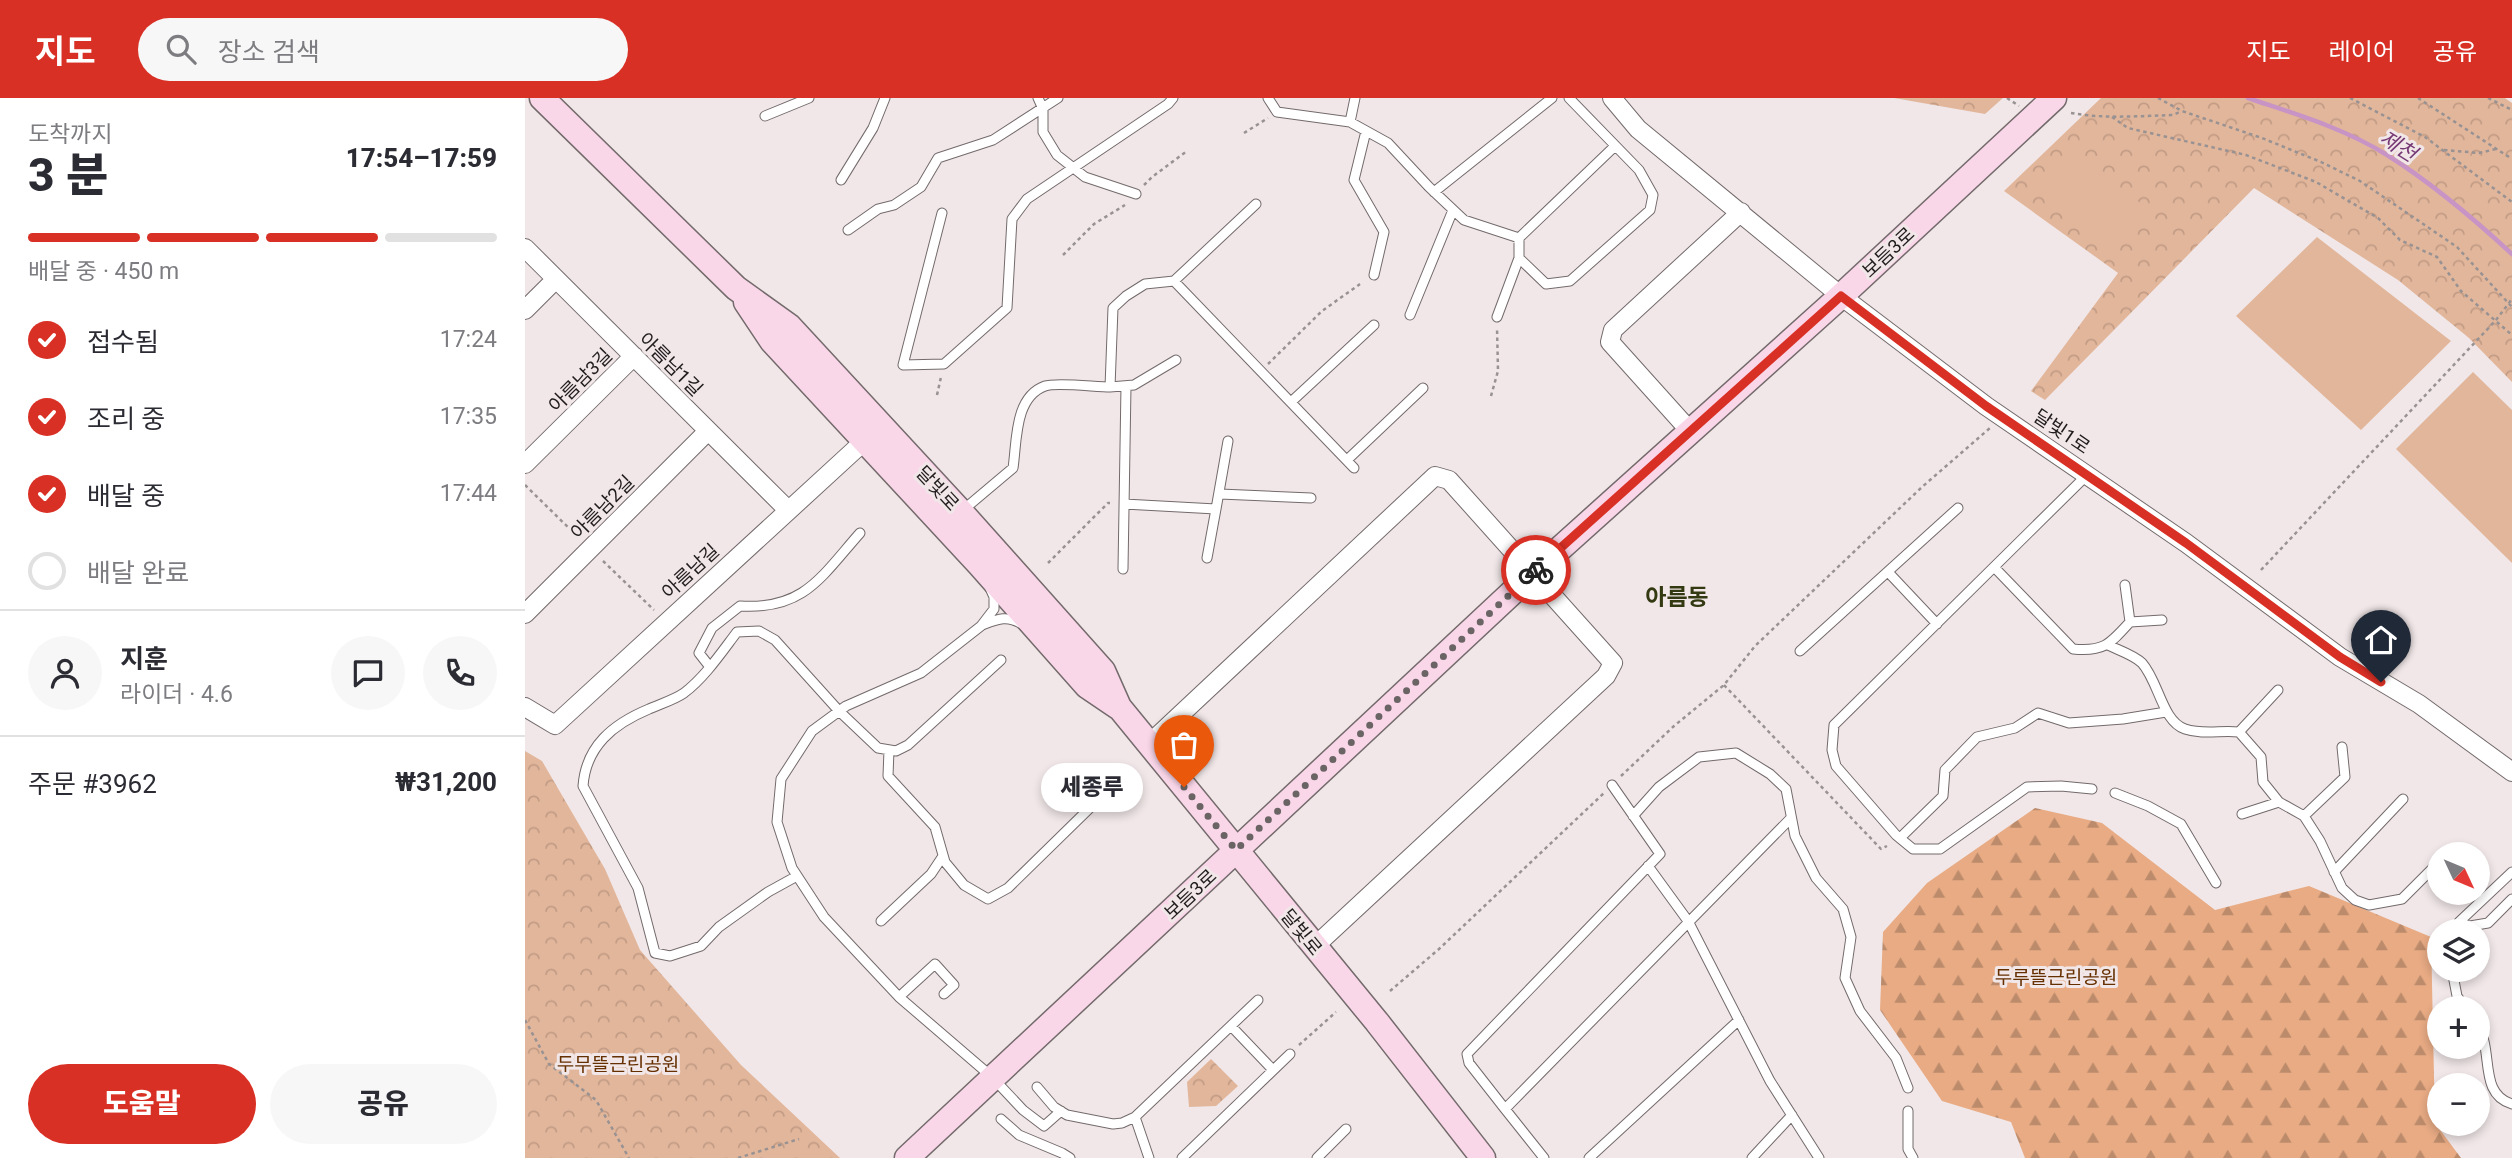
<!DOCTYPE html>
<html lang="ko">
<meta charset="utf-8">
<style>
:root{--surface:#fff;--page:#f7f7f7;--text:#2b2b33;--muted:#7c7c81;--line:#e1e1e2;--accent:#d93025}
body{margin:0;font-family:Roboto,"Noto Sans KR",sans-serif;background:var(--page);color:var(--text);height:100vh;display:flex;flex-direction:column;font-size:26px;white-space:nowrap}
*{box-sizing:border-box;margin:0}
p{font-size:23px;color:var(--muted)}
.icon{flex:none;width:38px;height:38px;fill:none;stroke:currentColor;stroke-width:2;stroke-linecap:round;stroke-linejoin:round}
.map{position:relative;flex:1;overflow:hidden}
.panel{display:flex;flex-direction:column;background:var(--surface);width:525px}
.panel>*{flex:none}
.needle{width:46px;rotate:134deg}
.controls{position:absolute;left:1902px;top:744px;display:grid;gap:14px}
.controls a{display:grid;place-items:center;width:63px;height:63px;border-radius:50%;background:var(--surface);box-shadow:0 4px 10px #0003;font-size:35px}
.pin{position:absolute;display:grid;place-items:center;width:60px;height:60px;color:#fff;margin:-72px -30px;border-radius:50% 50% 50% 0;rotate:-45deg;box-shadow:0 0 7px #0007}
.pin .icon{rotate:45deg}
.courier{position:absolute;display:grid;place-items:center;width:70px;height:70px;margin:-35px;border:5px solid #d93025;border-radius:50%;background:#fff;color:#222;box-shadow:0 2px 9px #0007}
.bubble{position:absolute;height:49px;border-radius:24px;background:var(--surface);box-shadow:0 4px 10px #0003;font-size:23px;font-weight:800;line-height:49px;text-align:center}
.headline em{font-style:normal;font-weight:800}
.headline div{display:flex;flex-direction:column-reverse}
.headline{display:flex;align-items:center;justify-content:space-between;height:119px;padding:0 28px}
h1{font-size:46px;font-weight:800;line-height:52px}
.bar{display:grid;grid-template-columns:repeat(4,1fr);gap:10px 7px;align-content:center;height:84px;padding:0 28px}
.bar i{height:9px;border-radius:5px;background:var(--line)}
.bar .active{background:var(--accent)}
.bar p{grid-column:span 4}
.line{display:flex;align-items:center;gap:18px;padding:0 28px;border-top:2px solid var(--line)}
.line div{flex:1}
.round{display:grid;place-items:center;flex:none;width:74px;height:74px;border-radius:37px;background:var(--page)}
ol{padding:0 28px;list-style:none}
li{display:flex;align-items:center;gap:21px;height:77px}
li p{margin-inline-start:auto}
li .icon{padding:7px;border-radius:50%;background:var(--accent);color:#fff;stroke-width:4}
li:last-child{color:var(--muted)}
li i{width:38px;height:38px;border:4px solid var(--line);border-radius:50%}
.button{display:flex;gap:14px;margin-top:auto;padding:14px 28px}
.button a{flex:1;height:80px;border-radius:42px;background:var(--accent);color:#fff;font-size:28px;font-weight:800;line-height:80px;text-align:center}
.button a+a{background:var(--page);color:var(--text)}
header{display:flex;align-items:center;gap:42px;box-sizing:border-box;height:98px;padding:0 35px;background:var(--accent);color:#fff}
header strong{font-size:33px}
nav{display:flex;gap:38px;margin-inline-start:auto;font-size:24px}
.search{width:490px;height:63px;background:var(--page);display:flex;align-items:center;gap:18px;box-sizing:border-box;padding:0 24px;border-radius:38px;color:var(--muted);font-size:26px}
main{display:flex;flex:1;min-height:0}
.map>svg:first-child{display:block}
</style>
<header>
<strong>지도</strong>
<div class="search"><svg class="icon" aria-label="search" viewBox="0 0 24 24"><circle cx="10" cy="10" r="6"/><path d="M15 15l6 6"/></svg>장소 검색</div>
<nav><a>지도</a><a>레이어</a><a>공유</a></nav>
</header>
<main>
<section class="panel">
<div class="headline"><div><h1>3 분</h1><p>도착까지</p></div><em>17:54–17:59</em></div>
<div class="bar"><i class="active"></i><i class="active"></i><i class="active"></i><i></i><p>배달 중 · 450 m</p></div>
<ol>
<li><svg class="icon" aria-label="check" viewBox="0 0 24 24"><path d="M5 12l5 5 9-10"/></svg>접수됨<p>17:24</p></li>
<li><svg class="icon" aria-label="check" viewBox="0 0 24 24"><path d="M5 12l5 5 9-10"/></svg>조리 중<p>17:35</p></li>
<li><svg class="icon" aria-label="check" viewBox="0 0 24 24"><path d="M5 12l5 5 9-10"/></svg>배달 중<p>17:44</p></li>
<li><i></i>배달 완료</li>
</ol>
<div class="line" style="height:126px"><a class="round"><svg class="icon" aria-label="person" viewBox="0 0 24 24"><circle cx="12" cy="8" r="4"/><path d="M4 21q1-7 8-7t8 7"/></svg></a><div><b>지훈</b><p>라이더 · 4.6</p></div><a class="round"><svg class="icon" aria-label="chat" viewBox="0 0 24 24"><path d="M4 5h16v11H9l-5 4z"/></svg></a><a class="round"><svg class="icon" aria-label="phone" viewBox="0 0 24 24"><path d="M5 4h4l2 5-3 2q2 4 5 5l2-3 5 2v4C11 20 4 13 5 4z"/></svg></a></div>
<div class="line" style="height:91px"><div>주문 #3962</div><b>₩31,200</b></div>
<div class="button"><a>도움말</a><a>공유</a></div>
</section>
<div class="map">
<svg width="1987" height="1060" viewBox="0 0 1987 1060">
<defs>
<pattern id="forest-firs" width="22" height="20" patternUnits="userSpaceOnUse" patternTransform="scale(1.75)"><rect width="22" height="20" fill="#e8ab84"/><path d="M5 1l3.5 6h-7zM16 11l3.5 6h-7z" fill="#bc8b6b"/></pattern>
<pattern id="park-crowns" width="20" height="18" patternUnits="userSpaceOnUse" patternTransform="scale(1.75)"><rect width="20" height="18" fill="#e2b69b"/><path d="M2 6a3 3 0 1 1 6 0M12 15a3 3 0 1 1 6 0" fill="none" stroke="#c29c85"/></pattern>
</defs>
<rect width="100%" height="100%" fill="#f1e7e8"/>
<!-- forest -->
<path fill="url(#forest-firs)" d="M1510 710 1577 725 1690 812 1784 788 1906 839 1910 1025 1936 1060H1500L1486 1024 1417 1003 1355 912 1358 834 1402 785Z"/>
<!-- park -->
<path fill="url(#park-crowns)" d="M1369 0H1478L1460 16Z
M1576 0H1980L1987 5V284L1944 240 1873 182 1729 90 1520 302 1506 293 1593 175 1479 93Z
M0 653 17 663 80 771 115 852 216 967 315 1060H0Z
M686 961 713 988 691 1008 664 1009 662 984Z"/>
<!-- pitch -->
<path fill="#e2b69b" d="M1544 54 1621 109 1593 149 1515 94Z
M1792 139 1926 243 1836 332 1711 218Z
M1948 274 1987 312V465L1871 351Z"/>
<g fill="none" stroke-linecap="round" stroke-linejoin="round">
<!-- stream -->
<path stroke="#c794c5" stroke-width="4.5" d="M1723 0C1770 16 1819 30 1862 57 1907 85 1948 120 1987 156"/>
<defs>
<path id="lane" d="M513 0 518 11V34L532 57 560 79 611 96
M743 0 752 14 825 24 863 45 904 89 939 122 994 140V160L972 219
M240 18 284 0
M825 24 830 0
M841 33 829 82 859 134 849 177
M316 82 348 30 360 0
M909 94 1027 0
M417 115 378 267 419 266 482 210 487 121 502 101 643 6 648 0
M323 132 353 111 369 107 396 89 413 60 468 42 533 0
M994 140 1090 48
M994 160 1021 186 1045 183 1125 112 1128 97 1114 72 1044 0
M649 183 829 370
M885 217 928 112
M585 289 609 287 651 262
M766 304 849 227
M822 362 898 290
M1562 377 1309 627 1307 652 1311 668 1371 737 1388 751H1415L1502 689 1536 688 1567 691
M695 396 786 400
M599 406 691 411 703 343
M437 413 488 370C492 344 489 299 520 288 531 284 571 289 585 289L588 210 601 198 620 186 649 183 731 106
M682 460 691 411
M1469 469 1548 551C1579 554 1585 546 1605 524L1600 487
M598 471 601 288
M1363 474 1412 526
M465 490 469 499V511L456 528 396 575 321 608 287 633 256 681 252 724 267 770 299 819 374 899 467 979 498 1012 519 1028 536 1013
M1605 524 1637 522
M457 527C473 521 482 517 497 526
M1583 547C1593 552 1609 557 1617 565 1634 584 1637 623 1660 631 1678 637 1696 632 1714 634L1736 659 1738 684 1754 704 1779 718 1795 743 1817 790 1830 802 1844 807 1877 801 1914 764
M1275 553 1433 410
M185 569 174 555 187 530 215 508C279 512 296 479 335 435
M1714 634 1753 592
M364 652 363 678 410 729 420 764 439 787 463 801 483 790 574 701
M1087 687 1135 756 942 956 944 965 980 1011 1266 720
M1590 695 1623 708 1656 726 1691 785
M1717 716 1754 704
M1108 718 1134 689 1174 659 1211 655 1245 676 1261 691 1270 738 1291 780 1318 811 1326 839 1320 880 1335 913 1371 960 1383 990
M1779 718 1820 679 1817 649
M1375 740 1418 698 1420 672 1452 639 1490 630 1513 615 1544 625 1598 621 1641 614
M1923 756 1928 751
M1123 768 1163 823 1245 983 1294 1060
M1809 774 1878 701
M272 778 243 794 194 829 176 848 145 858 130 855 113 790 58 688C61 648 88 626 124 611 135 606 149 602 159 595 180 579 196 555 212 534L234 533 250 542 314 613 353 650 371 653 383 647 476 562
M356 823 406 776 418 758
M1933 830 1963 825 1987 801
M1932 833 1934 824 1987 774
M1927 872 1932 898 1940 910
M374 899 410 866 429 887 419 896
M706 928 748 972
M1953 929C1969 953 1953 996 1987 1006
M512 989 529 1009 542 1017 588 1026 597 1025 610 1019 733 902
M980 1011 1019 1060
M1383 1013V1051L1388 1060
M610 1019 624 1060
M476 1021 494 1037 537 1055 545 1060
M657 1060 765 956
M792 1060 821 1031
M1064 1060 1214 922
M1227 1060 1267 1017"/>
<path id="street" d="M1087 0 1113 31 1316 198 1461 308 1661 445 1815 559 1894 606 1987 674
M0 150 262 411
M0 212 31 181
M1165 333 1085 244 1088 232 1216 114
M0 366 109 258
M0 516 183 333
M0 609 30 627 347 336
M624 646 910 378 924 382 1088 565 1081 578 789 849"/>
<path id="secondary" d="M17 0 211 190 264 228 436 414 578 573 594 609 852 924 958 1060
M221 204 247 243 454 466 562 588 593 609
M382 1060 1009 474 1316 198 1529 0"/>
</defs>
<!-- lane casing -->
<use href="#lane" stroke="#736a6b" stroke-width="11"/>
<!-- street casing -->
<use href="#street" stroke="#736a6b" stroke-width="20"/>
<!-- secondary casing -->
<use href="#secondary" stroke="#736a6b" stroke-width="27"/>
<!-- path -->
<path stroke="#999293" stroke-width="2.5" stroke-dasharray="3.5 3.5" stroke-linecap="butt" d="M1482 0 1494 8
M1633 0 1657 13 1737 40 1796 64 1835 83 1932 149 1987 209
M1825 0 1900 39 1987 104
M1893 0 1987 61
M1963 0 1987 12
M1546 15C1580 21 1614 18 1648 17L1657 13
M1587 19 1603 30 1721 57 1791 84 1853 120 1875 142 1912 159 1936 193 1987 237
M719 35 743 20
M1919 52 1954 55 1971 51
M619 87 627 79 662 53
M538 157 569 126 600 107
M743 266 797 213 835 186
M412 297 416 279
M966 298 973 273 972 229
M0 387 53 439
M78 463 129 512
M523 465 583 405H585
M1736 472 1971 222 1987 201
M1199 587 1356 751 1362 748
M1096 678 1149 628 1199 587 1230 548 1397 389 1465 330
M865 893 914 851 1079 695
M0 922 24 966 71 1002 104 1060
M774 947 811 914
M213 1060 274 1041"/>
<!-- lane -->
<use href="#lane" stroke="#fff" stroke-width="9"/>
<!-- street -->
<use href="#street" stroke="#fff" stroke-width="18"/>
<!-- secondary -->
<use href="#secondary" stroke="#fad6e9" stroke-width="24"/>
</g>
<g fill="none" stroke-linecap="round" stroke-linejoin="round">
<!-- done -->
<path stroke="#6a6465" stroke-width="7" stroke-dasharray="0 12.6" d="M659 689 711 752 1011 472"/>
<!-- route -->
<path stroke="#d93025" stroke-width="9" d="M1011 472 1316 198 1461 308 1661 445 1815 559 1856 584"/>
</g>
<g text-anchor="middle" stroke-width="6" stroke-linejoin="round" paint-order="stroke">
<!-- street labels -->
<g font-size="19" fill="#211d1e" stroke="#f1e7e8">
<text transform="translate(1363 154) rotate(-43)" y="7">보듬3로</text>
<text transform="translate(146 266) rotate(45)" y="7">아름남1길</text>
<text transform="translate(55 282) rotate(-45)" y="7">아름남3길</text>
<text transform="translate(1537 333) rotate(34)" y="7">달빛1로</text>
<text transform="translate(413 390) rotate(47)" y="7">달빛로</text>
<text transform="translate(77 409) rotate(-45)" y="7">아름남2길</text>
<text transform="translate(165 473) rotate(-43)" y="7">아름남길</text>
<text transform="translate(665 796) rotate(-43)" y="7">보듬3로</text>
<text transform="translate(777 834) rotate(51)" y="7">달빛로</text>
</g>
<!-- park labels -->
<g font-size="19" fill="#652f00" stroke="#f1e7e8">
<text x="1531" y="886">두루뜰근린공원</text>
<text x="93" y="973">두무뜰근린공원</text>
</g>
<!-- water labels -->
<g font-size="21" font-style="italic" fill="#773975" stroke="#f1e7e8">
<text transform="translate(1873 48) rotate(32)" y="7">제천</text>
</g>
<!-- quarter labels -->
<g font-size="23" font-weight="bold" fill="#333911" stroke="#f1e7e8">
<text x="1152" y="507">아름동</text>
</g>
</g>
</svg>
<div class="controls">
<a><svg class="needle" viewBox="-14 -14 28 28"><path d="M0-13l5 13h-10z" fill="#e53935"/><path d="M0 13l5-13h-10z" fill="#7c7c81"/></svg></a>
<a><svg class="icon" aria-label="layers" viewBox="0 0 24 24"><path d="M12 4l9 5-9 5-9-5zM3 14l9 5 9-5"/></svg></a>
<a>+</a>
<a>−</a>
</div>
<div class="pin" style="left:659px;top:689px;background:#ea580c"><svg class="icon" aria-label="bag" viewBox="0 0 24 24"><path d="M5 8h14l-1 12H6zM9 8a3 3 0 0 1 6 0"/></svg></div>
<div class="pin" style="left:1856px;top:584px;background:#1f2937"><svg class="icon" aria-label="home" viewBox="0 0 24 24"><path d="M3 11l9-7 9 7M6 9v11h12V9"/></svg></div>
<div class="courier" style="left:1011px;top:472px"><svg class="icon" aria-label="bike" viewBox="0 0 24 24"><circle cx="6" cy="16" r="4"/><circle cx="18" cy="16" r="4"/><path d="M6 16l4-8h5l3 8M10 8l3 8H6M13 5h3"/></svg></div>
<div class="bubble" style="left:516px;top:665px;width:102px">세종루</div>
</div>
</main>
